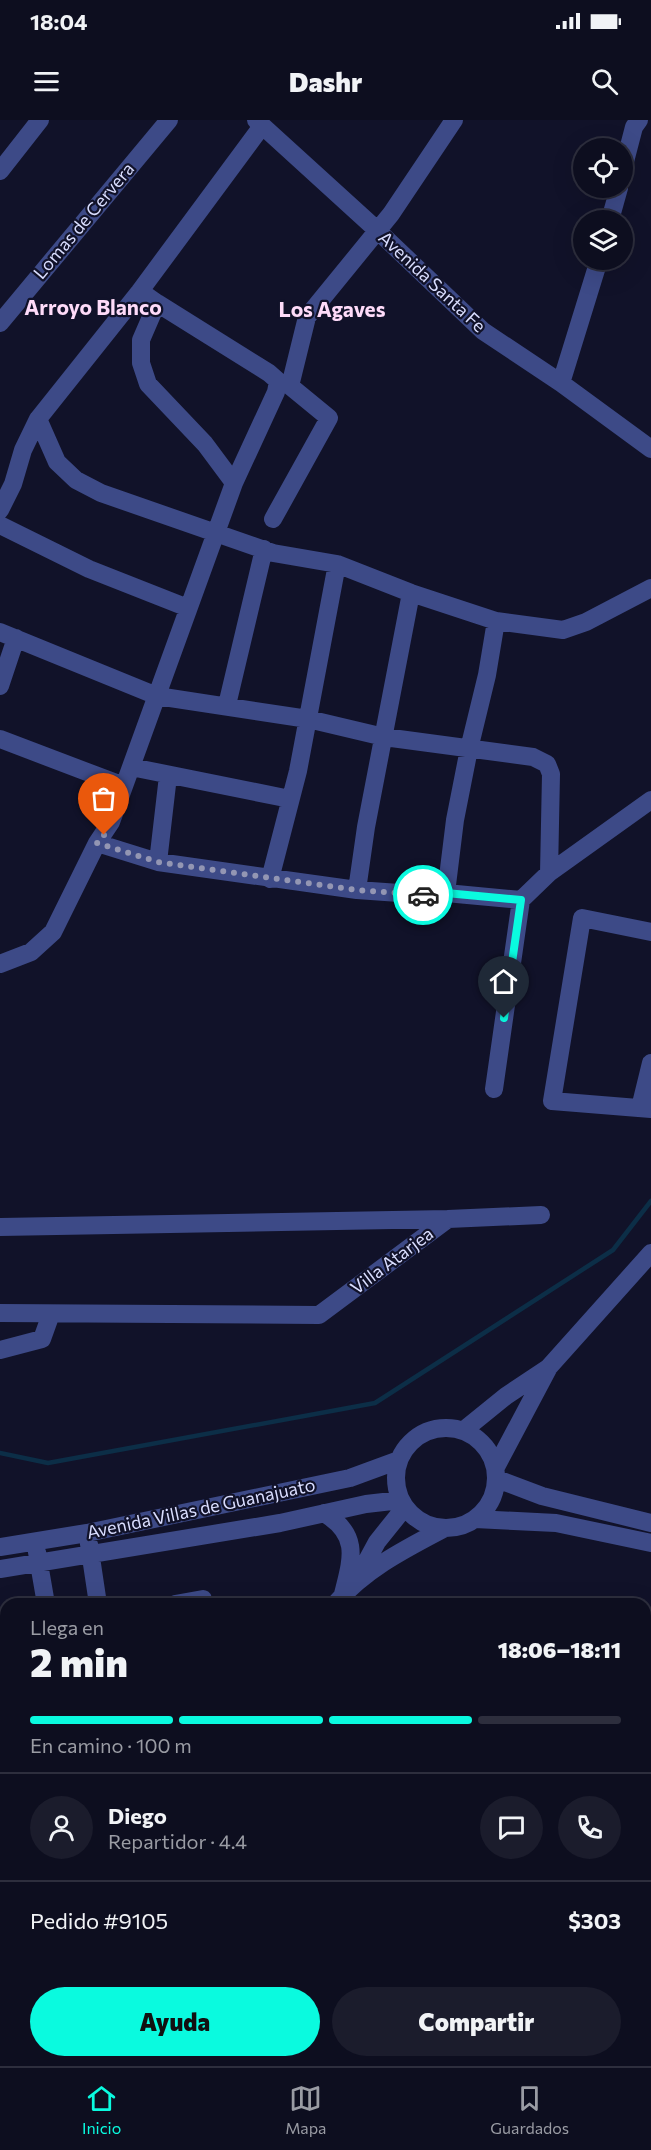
<!DOCTYPE html>
<html lang="es">
<meta charset="utf-8">
<style>
:root{--surface:#0d0e1f;--page:#1b1c2c;--text:#f1f3f6;--muted:#9a9ca4;--line:#2d2e3d;--accent:#0afadf}
body{margin:0;font-family:Commissioner,sans-serif;background:var(--page);color:var(--text);height:100vh;display:flex;flex-direction:column;font-size:22px;white-space:nowrap}
*{box-sizing:border-box;margin:0}
p{font-size:20px;color:var(--muted)}
.icon{flex:none;width:33px;height:33px;fill:none;stroke:currentColor;stroke-width:2;stroke-linecap:round;stroke-linejoin:round}
.map{position:relative;flex:1;overflow:hidden}
.sheet{position:absolute;left:0px;top:1478px;width:651px;height:470px;display:flex;flex-direction:column;background:var(--surface);border-radius:18px 18px 0 0;box-shadow:0 6px 24px #0002,0 0 0 2px var(--line)}
.sheet>*{flex:none}
.buttons{position:absolute;left:573px;top:18px;display:grid;gap:12px}
.buttons a{display:grid;place-items:center;width:60px;height:60px;border-radius:50%;background:var(--surface);box-shadow:0 6px 24px #0002,0 0 0 2px var(--line);font-size:30px}
.pin{position:absolute;display:grid;place-items:center;width:51px;height:51px;color:#fff;margin:-62px -26px;border-radius:50% 50% 50% 0;rotate:-45deg;box-shadow:0 0 6px #0007}
.pin .icon{rotate:45deg}
.courier{position:absolute;display:grid;place-items:center;width:60px;height:60px;margin:-30px;border:4px solid #0afadf;border-radius:50%;background:#fff;color:#222;box-shadow:0 2px 8px #0007}
.head em{font-style:normal;font-weight:800}
.head div{display:flex;flex-direction:column-reverse}
.head{display:flex;align-items:center;justify-content:space-between;height:102px;padding:0 30px}
h1{font-size:39px;font-weight:800;line-height:45px}
.bar{display:grid;grid-template-columns:repeat(4,1fr);gap:9px 6px;align-content:center;height:72px;padding:0 30px}
.bar i{height:8px;border-radius:4px;background:var(--line)}
.bar .active{background:var(--accent)}
.bar p{grid-column:span 4}
.line{display:flex;align-items:center;gap:15px;padding:0 30px;border-top:2px solid var(--line)}
.line div{flex:1}
.round{display:grid;place-items:center;flex:none;width:63px;height:63px;border-radius:32px;background:var(--page)}
.cta{display:flex;gap:12px;margin-top:auto;padding:12px 30px}
.cta a{flex:1;height:69px;border-radius:36px;background:var(--accent);color:#111;font-size:24px;font-weight:800;line-height:69px;text-align:center}
.cta a+a{background:var(--page);color:var(--text)}
.status{display:flex;justify-content:space-between;align-items:center;height:42px;padding:0 30px;background:var(--surface);direction:ltr}
.status svg{height:16px;fill:currentColor}
header{display:flex;justify-content:space-between;align-items:center;height:78px;padding:0 30px;background:var(--surface);font-size:27px;font-weight:800}
.tab-bar{display:flex;justify-content:space-around;align-items:center;height:84px;border-top:2px solid var(--line);background:var(--surface);font-size:16px;color:var(--muted)}
.tab-bar a{display:grid;justify-items:center;gap:3px}
.tab-bar .active{color:var(--accent)}
.map>svg:first-child{display:block}
</style>
<div class="status"><b>18:04</b><svg viewBox="0 0 49 12"><path d="M0 12V9h3v3zM5 12V6h3v6zM10 12V3h3v9zM15 12V0h3v12zM26 1h20v11H26zM47 4h2v5h-2z"/></svg></div>
<header><svg class="icon" aria-label="menu" viewBox="0 0 24 24"><path d="M4 6h16M4 12h16M4 18h16"/></svg>Dashr<svg class="icon" aria-label="search" viewBox="0 0 24 24"><circle cx="10" cy="10" r="6"/><path d="M15 15l6 6"/></svg></header>
<div class="map">
<svg width="651" height="1946" viewBox="0 0 651 1946">
<rect width="100%" height="100%" fill="#111229"/>
<g fill="none" stroke-linecap="round" stroke-linejoin="round">
<!-- stream -->
<path stroke="#0c2e47" stroke-width="4.5" d="M0 1333 48 1343 375 1283 613 1130 651 1081"/>
<!-- minor -->
<path stroke="#3d4a87" stroke-width="18" d="M256 0 378 111 483 211 561 263 651 329
M0 51 40 0
M622 53 634 7 639 0
M610 100 619 68
M157 183 141 220V243L148 264 205 324 234 363
M0 203 169 0
M561 263 599 140
M38 299 57 342 76 360 101 373 273 433 337 444 411 473 496 501 563 510 586 502 651 468
M0 390 13 364 23 330 38 299 140 171 262 6
M273 399 329 298 290 266 307 197 391 94 454 0
M0 405 89 449 188 488
M0 512 157 576 308 599 384 617 533 637 547 644 551 654 549 753 521 780 494 969
M0 566 16 518
M227 585 264 429
M0 619 124 666
M131 647 290 679
M97 723 158 742 357 770 441 776 446 773 521 780
M158 742 168 656
M549 753 651 680
M270 759 298 651 337 444
M357 770 366 707 411 473
M446 773 455 700 469 629 487 555 496 501
M651 812 582 798 552 981 651 989
M0 844 31 832 53 812 97 723 111 702 234 363 276 272 278 261 269 253 157 183 140 171
M640 988 651 943
M448 1099 541 1095
M0 1107 448 1099 319 1195 0 1193
M0 1230 42 1219 51 1194
M396 1358a50 50 0 1 1 100 0a50 50 0 1 1-100 0Z
M464 1310 506 1276 548 1248
M496 1347 549 1247 651 1133
M497 1359 542 1376 651 1403
M324 1393C360 1415 352 1438 343 1474
M475 1399 556 1403 651 1423
M89 1424 98 1484
M0 1427 87 1413 350 1358 399 1340
M37 1432 46 1484
M0 1449 280 1403 366 1384 401 1380
M357 1459 377 1422 405 1387
M175 1484 203 1479
M335 1484C365 1449 405 1429 445 1408
M0 1547 6 1546
M0 1564 6 1570
M0 1747 6 1741
M0 1860 6 1853"/>
</g>
<g fill="none" stroke-linecap="round" stroke-linejoin="round">
<!-- done -->
<path stroke="#9396b3" stroke-width="6" stroke-dasharray="0 10.8" d="M104 715 97 723 158 742 357 770 423 775"/>
<!-- route -->
<path stroke="#0afadf" stroke-width="8" d="M423 775 441 776 446 773 521 780 504 898"/>
</g>
<g text-anchor="middle" stroke-width="4.5" stroke-linejoin="round" paint-order="stroke">
<!-- street labels -->
<g font-size="18" fill="#d9ddfe" stroke="#111229">
<text transform="translate(84 101) rotate(-50)" y="6">Lomas de Cervera</text>
<text transform="translate(432 162) rotate(43)" y="6">Avenida Santa Fe</text>
<text transform="translate(392 1141) rotate(-37)" y="6">Villa Atarjea</text>
<text transform="translate(201 1389) rotate(-12)" y="6">Avenida Villas de Guanajuato</text>
</g>
<!-- quarter labels -->
<g font-size="21" font-weight="bold" fill="#fedbf9" stroke="#111229">
<text x="93" y="195">Arroyo Blanco</text>
<text x="332" y="197">Los Agaves</text>
</g>
</g>
</svg>
<div class="buttons">
<a><svg class="icon" aria-label="locate" viewBox="0 0 24 24"><circle cx="12" cy="12" r="6"/><path d="M12 2v4M12 18v4M2 12h4M18 12h4"/></svg></a>
<a><svg class="icon" aria-label="layers" viewBox="0 0 24 24"><path d="M12 4l9 5-9 5-9-5zM3 14l9 5 9-5"/></svg></a>
</div>
<div class="pin" style="left:104px;top:715px;background:#ea580c"><svg class="icon" aria-label="bag" viewBox="0 0 24 24"><path d="M5 8h14l-1 12H6zM9 8a3 3 0 0 1 6 0"/></svg></div>
<div class="pin" style="left:504px;top:898px;background:#1f2937"><svg class="icon" aria-label="home" viewBox="0 0 24 24"><path d="M3 11l9-7 9 7M6 9v11h12V9"/></svg></div>
<div class="courier" style="left:423px;top:775px"><svg class="icon" aria-label="car" viewBox="0 0 24 24"><path d="M5 17H2v-5l4-1 3-4h7l3 4 3 1v5h-3M9 17h6M6 11h13"/><circle cx="7" cy="17" r="2"/><circle cx="17" cy="17" r="2"/></svg></div>
<section class="sheet">
<div class="head"><div><h1>2 min</h1><p>Llega en</p></div><em>18:06–18:11</em></div>
<div class="bar"><i class="active"></i><i class="active"></i><i class="active"></i><i></i><p>En camino · 100 m</p></div>
<div class="line" style="height:108px"><a class="round"><svg class="icon" aria-label="person" viewBox="0 0 24 24"><circle cx="12" cy="8" r="4"/><path d="M4 21q1-7 8-7t8 7"/></svg></a><div><b>Diego</b><p>Repartidor · 4.4</p></div><a class="round"><svg class="icon" aria-label="chat" viewBox="0 0 24 24"><path d="M4 5h16v11H9l-5 4z"/></svg></a><a class="round"><svg class="icon" aria-label="phone" viewBox="0 0 24 24"><path d="M5 4h4l2 5-3 2q2 4 5 5l2-3 5 2v4C11 20 4 13 5 4z"/></svg></a></div>
<div class="line" style="height:78px"><div>Pedido #9105</div><b>$303</b></div>
<div class="cta"><a>Ayuda</a><a>Compartir</a></div>
</section>
</div>
<nav class="tab-bar">
<a class="active"><svg class="icon" aria-label="home" viewBox="0 0 24 24"><path d="M3 11l9-7 9 7M6 9v11h12V9"/></svg>Inicio</a>
<a><svg class="icon" aria-label="map" viewBox="0 0 24 24"><path d="M3 6l6-2 6 2 6-2v14l-6 2-6-2-6 2zM9 4v14M15 6v14"/></svg>Mapa</a>
<a><svg class="icon" aria-label="saved" viewBox="0 0 24 24"><path d="M7 4h10v16l-5-4-5 4z"/></svg>Guardados</a>
</nav>
